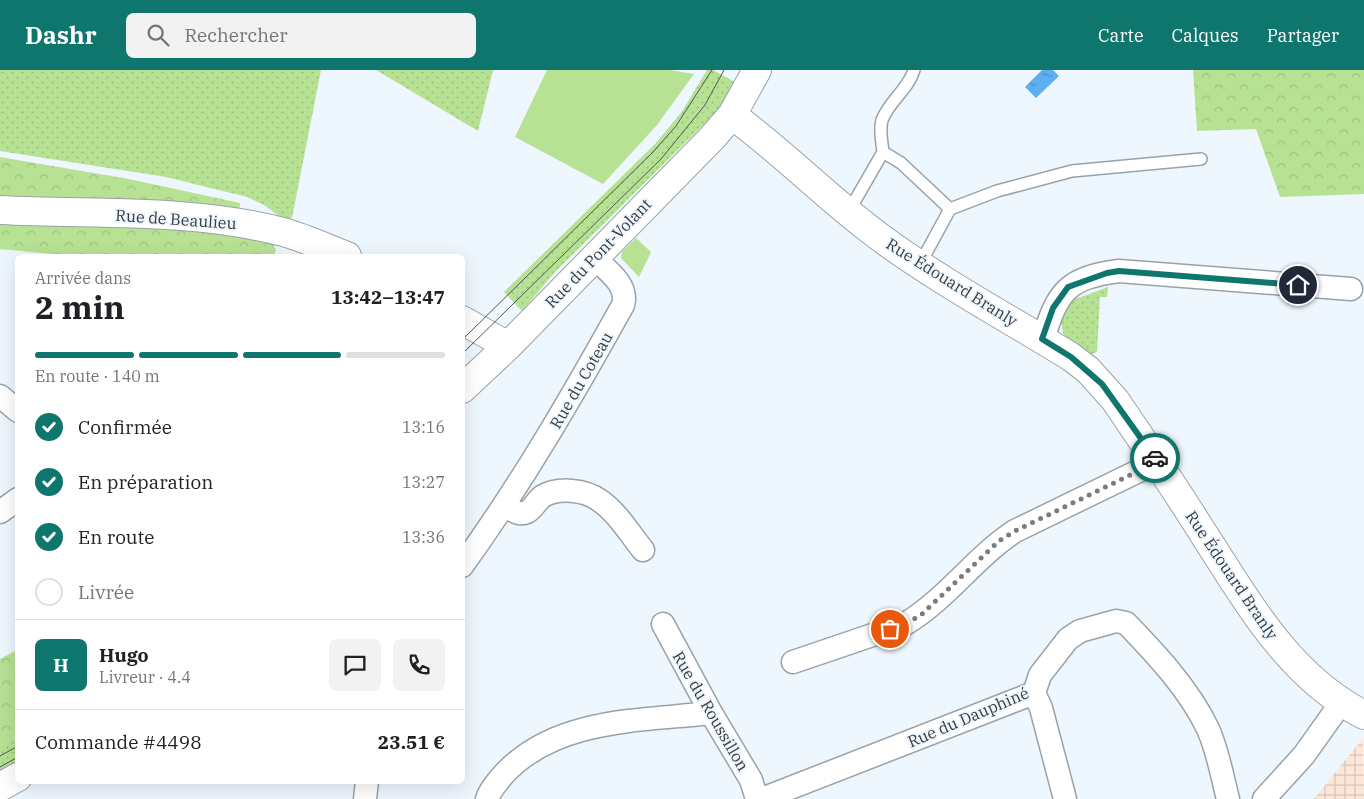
<!DOCTYPE html>
<html lang="fr">
<meta charset="utf-8">
<style>
:root{--surface:#fff;--page:#f2f2f2;--text:#202124;--muted:#757577;--line:#e0e0e0;--accent:#0f766e}
body{margin:0;font-family:"IBM Plex Serif",serif;background:var(--page);color:var(--text);height:100vh;display:flex;flex-direction:column;font-size:19px;white-space:nowrap}
*{box-sizing:border-box;margin:0}
p{font-size:16px;color:var(--muted)}
.icon{flex:none;width:28px;height:28px;fill:none;stroke:currentColor;stroke-width:2;stroke-linecap:round;stroke-linejoin:round}
.map{position:relative;flex:1;overflow:hidden}
.drawer{position:absolute;left:15px;top:184px;width:450px;height:530px;display:flex;flex-direction:column;background:var(--surface);border-radius:8px;box-shadow:0 5px 20px #0002}
.drawer>*{flex:none}
.pin{position:absolute;display:grid;place-items:center;width:42px;height:42px;color:#fff;margin:-21px;border:2px solid #fff;border-radius:50%;box-shadow:0 1px 5px #0007}
.courier{position:absolute;display:grid;place-items:center;width:50px;height:50px;margin:-25px;border:4px solid #0f766e;border-radius:50%;background:#fff;color:#222;box-shadow:0 1px 6px #0007}
.summary em{font-style:normal;font-weight:800}
.summary div{display:flex;flex-direction:column-reverse}
.summary{display:flex;align-items:center;justify-content:space-between;height:85px;padding:0 20px}
h1{font-size:32px;font-weight:800;line-height:38px}
.bar{display:grid;grid-template-columns:repeat(4,1fr);gap:8px 5px;align-content:center;height:60px;padding:0 20px}
.bar i{height:6px;border-radius:4px;background:var(--line)}
.bar .active{background:var(--accent)}
.bar p{grid-column:span 4}
.line{display:flex;align-items:center;gap:12px;padding:0 20px;border-top:1px solid var(--line)}
.line div{flex:1}
.round{display:grid;place-items:center;flex:none;width:52px;height:52px;border-radius:8px;background:var(--page)}
ol{padding:0 20px;list-style:none}
li{display:flex;align-items:center;gap:15px;height:55px}
li p{margin-inline-start:auto}
li .icon{padding:5px;border-radius:50%;background:var(--accent);color:#fff;stroke-width:4}
li:last-child{color:var(--muted)}
li i{width:28px;height:28px;border:2px solid var(--line);border-radius:50%}
header{display:flex;align-items:center;gap:30px;box-sizing:border-box;height:70px;padding:0 25px;background:var(--accent);color:#fff}
header strong{font-size:24px}
nav{display:flex;gap:28px;margin-inline-start:auto;font-size:18px}
.search{width:350px;height:45px;background:var(--page);display:flex;align-items:center;gap:12px;box-sizing:border-box;padding:0 18px;border-radius:8px;color:var(--muted);font-size:19px}
.map>svg:first-child{display:block}
</style>
<header>
<strong>Dashr</strong>
<div class="search"><svg class="icon" aria-label="search" viewBox="0 0 24 24"><circle cx="10" cy="10" r="6"/><path d="M15 15l6 6"/></svg>Rechercher</div>
<nav><a>Carte</a><a>Calques</a><a>Partager</a></nav>
</header>
<div class="map">
<svg width="1364" height="729" viewBox="0 0 1364 729">
<defs>
<pattern id="industrial-grid" width="8" height="8" patternUnits="userSpaceOnUse" patternTransform="scale(1.25)"><rect width="8" height="8" fill="#fbe6d8"/><path d="M0 4h8M4 0v8" fill="none" stroke="#d8c6ba"/></pattern>
<pattern id="grass-dots" width="8" height="8" patternUnits="userSpaceOnUse" patternTransform="scale(1.25)"><rect width="8" height="8" fill="#b7e294"/><path d="M2 2h.1M6 6h.1" fill="none" stroke="#9ec381" stroke-width="1.8" stroke-linecap="round"/></pattern>
<pattern id="forest-crowns" width="20" height="18" patternUnits="userSpaceOnUse" patternTransform="scale(1.25)"><rect width="20" height="18" fill="#b7e294"/><path d="M2 6a3 3 0 1 1 6 0M12 15a3 3 0 1 1 6 0" fill="none" stroke="#9ec381"/></pattern>
<pattern id="water-ripples" width="26" height="14" patternUnits="userSpaceOnUse" patternTransform="scale(1.25)"><rect width="26" height="14" fill="#5cb0f1"/><path d="M2 4q2-2 4 0t4 0M15 11q2-2 4 0t4 0" fill="none" stroke="#4d90c5"/></pattern>
</defs>
<rect width="100%" height="100%" fill="#eef6fe"/>
<!-- industrial -->
<path fill="url(#industrial-grid)" d="M1363 668 1364 729H1314Z"/>
<!-- grass -->
<path fill="url(#grass-dots)" d="M0 0H321L292 148H281L266 136 247 127 166 107 0 81Z
M376 0H493L478 61Z
M707 0H713L735 12 725 33 555 202 522 241 504 222 655 74 681 43Z
M1108 217 1107 227H1100L1097 282 1089 285 1064 267 1061 252 1073 230Z
M17 665V694L0 703V676Z"/>
<!-- forest -->
<path fill="url(#forest-crowns)" d="M1193 0H1364V124L1280 127 1256 59 1197 61Z
M0 87 129 109 240 133 238 153 265 158 276 180 274 186H73L0 179Z
M17 580V665L0 676V589Z"/>
<!-- garden -->
<path fill="#b7e294" d="M547 0H670L694 4 657 55 603 114 515 67Z
M636 168 651 182 639 207 621 188 622 182Z"/>
<!-- water -->
<path fill="url(#water-ripples)" d="M1042 0H1053L1059 6 1036 28 1025 17Z"/>
<g fill="none" stroke-linecap="round" stroke-linejoin="round">
<defs>
<path id="lane" d="M914 0C908 20 889 31 882 50 879 61 882 72 883 82L901 93 950 139 997 121 1072 101 1201 89
M849 141 883 82
M920 194 950 139"/>
<path id="street" d="M1043 269C1058 221 1067 208 1119 201L1351 219
M0 326 18 341
M506 436C512 440 519 446 527 442 533 439 537 430 543 426 559 417 585 420 599 430 617 442 630 464 643 480
M0 442 18 429
M462 496C522 413 573 325 623 235 629 215 607 200 593 187
M663 554 711 643 751 710 757 729
M793 592 905 554C947 529 975 487 1015 461L1157 392
M1034 623 1040 605 1068 569 1080 561 1116 551 1126 553C1156 584 1189 619 1208 659 1218 681 1222 706 1228 729
M1034 623 1041 638 1065 729
M365 729 367 711
M487 729C490 720 497 712 504 704 556 648 640 651 711 643
M762 729 1034 623
M1264 729 1304 685 1341 633"/>
<path id="secondary" d="M732 45C784 83 829 130 881 168 941 212 1008 248 1071 287L1088 300 1115 330C1145 374 1175 418 1203 463 1248 532 1288 606 1364 645
M0 140C94 145 191 138 283 162 305 168 326 178 347 186
M462 250 508 276
M462 319 508 276 711 69 732 45 757 0
M0 717 18 707"/>
</defs>
<!-- lane casing -->
<use href="#lane" stroke="#9aa2a9" stroke-width="14"/>
<!-- street casing -->
<use href="#street" stroke="#9aa2a9" stroke-width="25"/>
<!-- secondary casing -->
<use href="#secondary" stroke="#9aa2a9" stroke-width="30"/>
<!-- lane -->
<use href="#lane" stroke="#fff" stroke-width="11"/>
<!-- street -->
<use href="#street" stroke="#fff" stroke-width="22"/>
<!-- secondary -->
<use href="#secondary" stroke="#fff" stroke-width="28"/>
<!-- tram -->
<path stroke="#515559" stroke-width="1" d="M462 270 653 82 676 56 712 0
M462 284 661 89 705 35 724 0
M0 686 18 676
M0 697 18 687"/>
</g>
<g fill="none" stroke-linecap="round" stroke-linejoin="round">
<!-- done -->
<path stroke="#787d82" stroke-width="5" stroke-dasharray="0 9" d="M890 559 905 554 921 545 999 471 1015 461 1157 392 1155 388"/>
<!-- route -->
<path stroke="#0f766e" stroke-width="6" d="M1155 388 1102 314 1071 287 1042 269 1053 238 1068 217 1107 203 1119 201 1298 215"/>
</g>
<g text-anchor="middle" stroke-width="4" stroke-linejoin="round" paint-order="stroke">
<!-- street labels -->
<g font-size="16" fill="#393c3f" stroke="#eef6fe">
<text transform="translate(176 149) rotate(4)" y="6">Rue de Beaulieu</text>
<text transform="translate(598 183) rotate(-46)" y="6">Rue du Pont-Volant</text>
<text transform="translate(952 212) rotate(32)" y="6">Rue Édouard Branly</text>
<text transform="translate(581 310) rotate(-60)" y="6">Rue du Coteau</text>
<text transform="translate(1232 505) rotate(56)" y="6">Rue Édouard Branly</text>
<text transform="translate(711 641) rotate(60)" y="6">Rue du Roussillon</text>
<text transform="translate(968 647) rotate(-23)" y="6">Rue du Dauphiné</text>
</g>
</g>
</svg>
<div class="pin" style="left:890px;top:559px;background:#ea580c"><svg class="icon" aria-label="bag" viewBox="0 0 24 24"><path d="M5 8h14l-1 12H6zM9 8a3 3 0 0 1 6 0"/></svg></div>
<div class="pin" style="left:1298px;top:215px;background:#1f2937"><svg class="icon" aria-label="home" viewBox="0 0 24 24"><path d="M3 11l9-7 9 7M6 9v11h12V9"/></svg></div>
<div class="courier" style="left:1155px;top:388px"><svg class="icon" aria-label="car" viewBox="0 0 24 24"><path d="M5 17H2v-5l4-1 3-4h7l3 4 3 1v5h-3M9 17h6M6 11h13"/><circle cx="7" cy="17" r="2"/><circle cx="17" cy="17" r="2"/></svg></div>
<section class="drawer">
<div class="summary"><div><h1>2 min</h1><p>Arrivée dans</p></div><em>13:42–13:47</em></div>
<div class="bar"><i class="active"></i><i class="active"></i><i class="active"></i><i></i><p>En route · 140 m</p></div>
<ol>
<li><svg class="icon" aria-label="check" viewBox="0 0 24 24"><path d="M5 12l5 5 9-10"/></svg>Confirmée<p>13:16</p></li>
<li><svg class="icon" aria-label="check" viewBox="0 0 24 24"><path d="M5 12l5 5 9-10"/></svg>En préparation<p>13:27</p></li>
<li><svg class="icon" aria-label="check" viewBox="0 0 24 24"><path d="M5 12l5 5 9-10"/></svg>En route<p>13:36</p></li>
<li><i></i>Livrée</li>
</ol>
<div class="line" style="height:90px"><b class="round" style="background:var(--accent);color:#fff">H</b><div><b>Hugo</b><p>Livreur · 4.4</p></div><a class="round"><svg class="icon" aria-label="chat" viewBox="0 0 24 24"><path d="M4 5h16v11H9l-5 4z"/></svg></a><a class="round"><svg class="icon" aria-label="phone" viewBox="0 0 24 24"><path d="M5 4h4l2 5-3 2q2 4 5 5l2-3 5 2v4C11 20 4 13 5 4z"/></svg></a></div>
<div class="line" style="height:65px"><div>Commande #4498</div><b>23.51 €</b></div>
</section>
</div>
